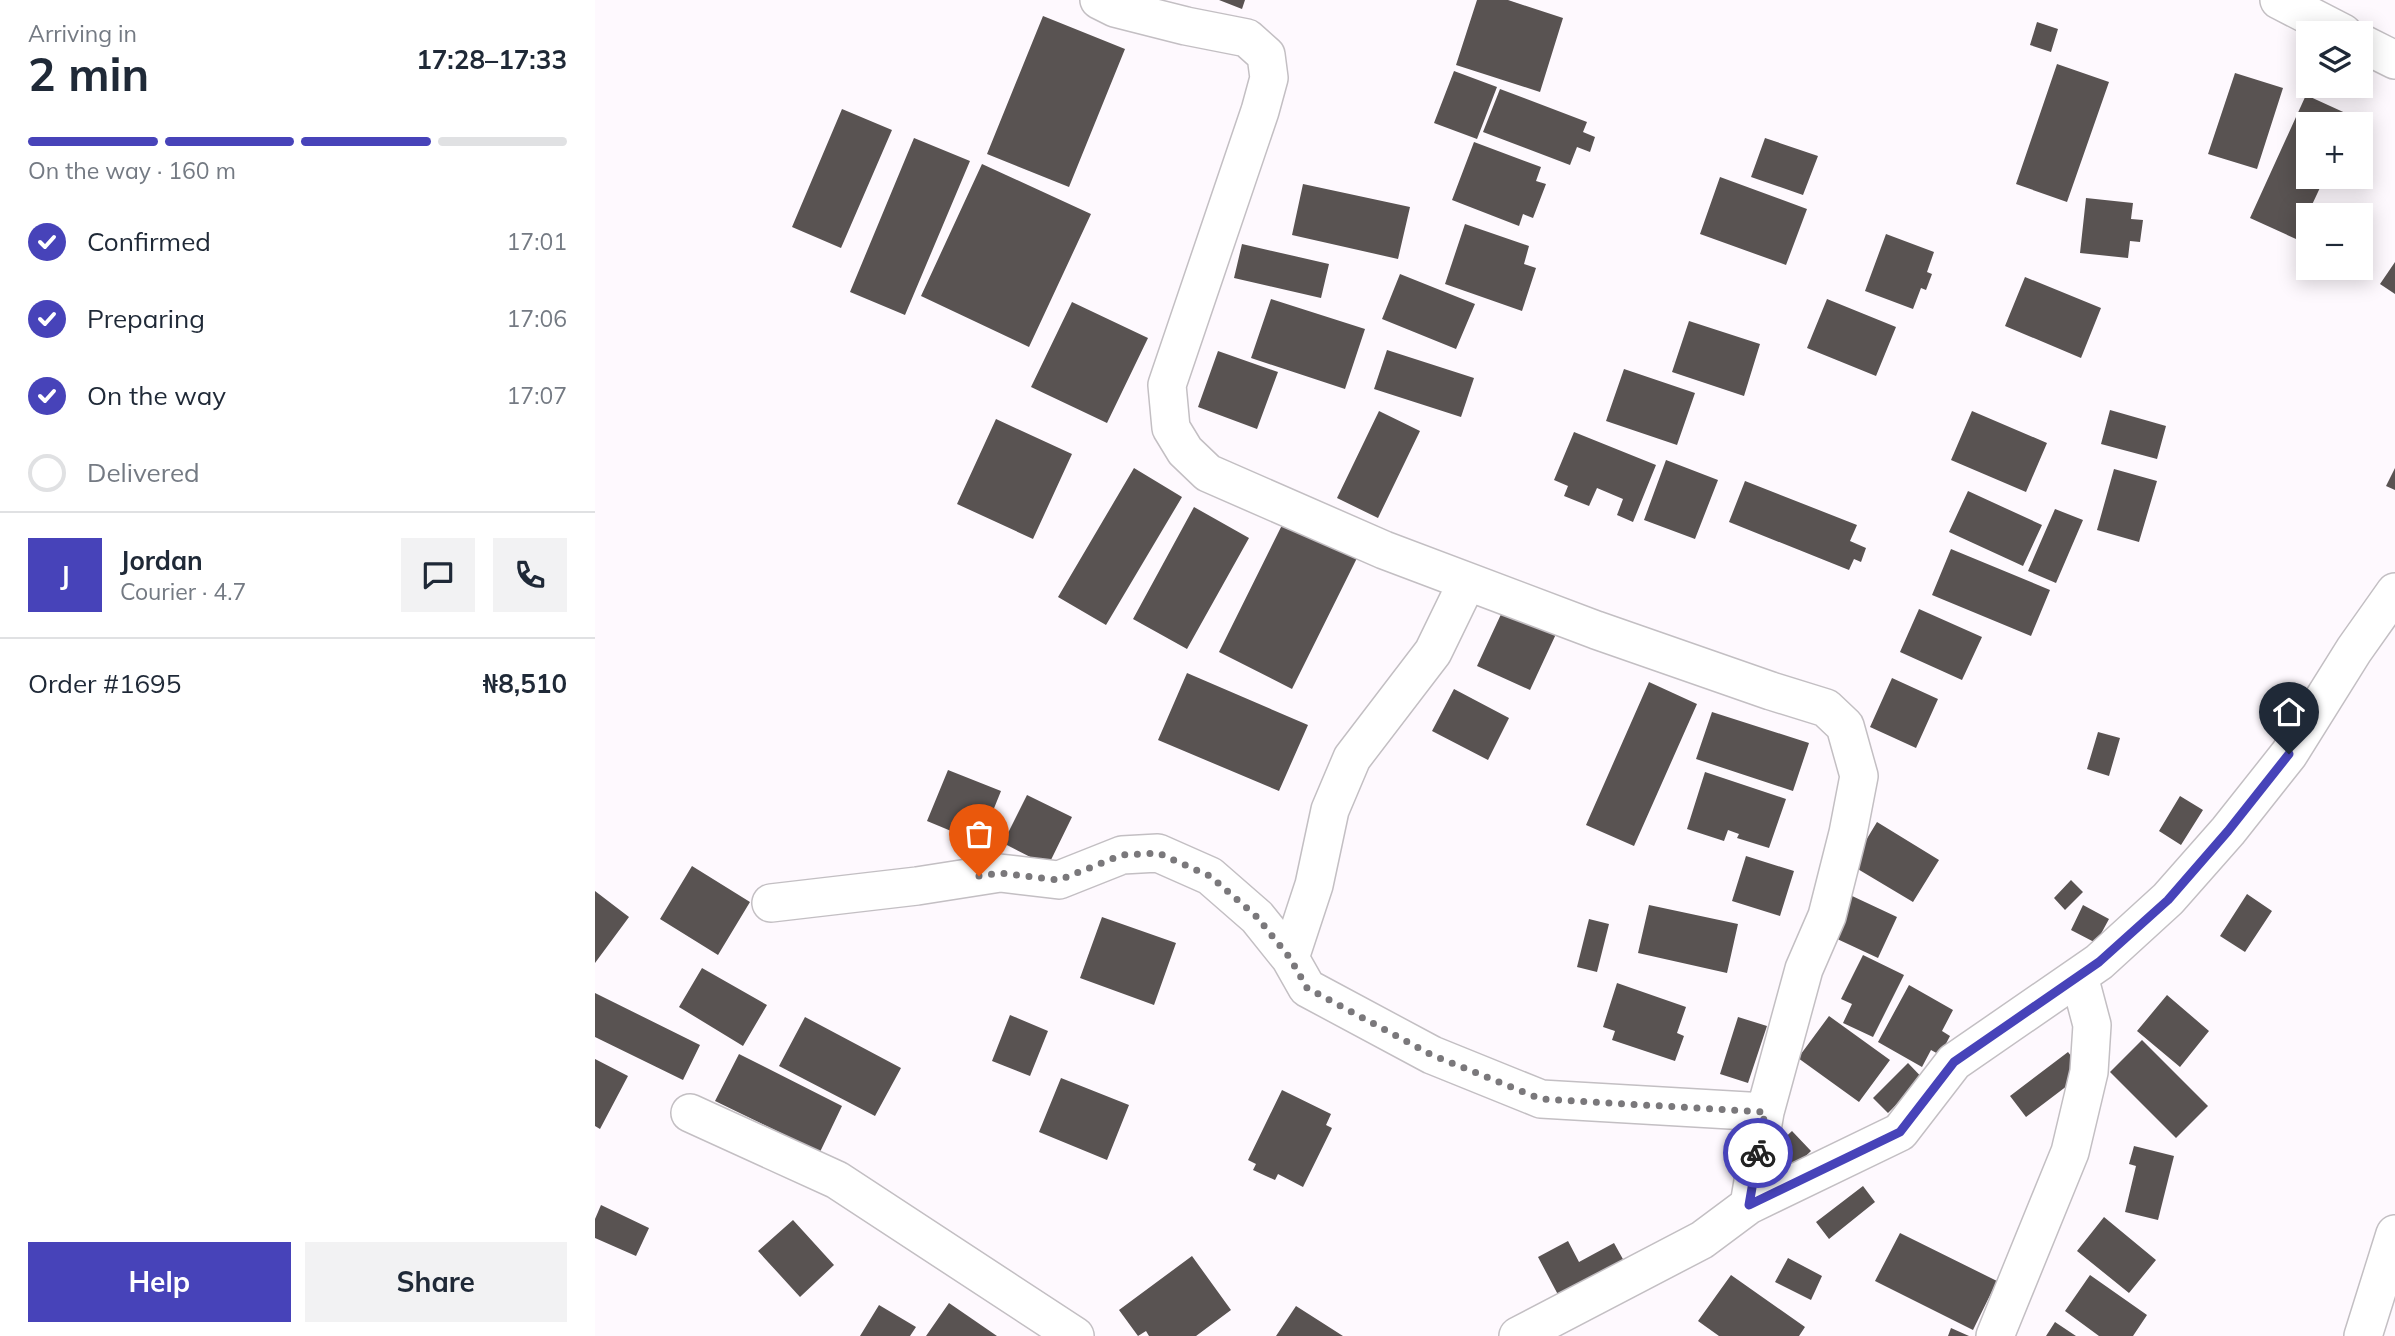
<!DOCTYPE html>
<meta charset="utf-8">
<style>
:root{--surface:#fff;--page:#f2f2f3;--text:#1f2937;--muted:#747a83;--line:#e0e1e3;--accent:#4743b9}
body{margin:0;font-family:Mulish,sans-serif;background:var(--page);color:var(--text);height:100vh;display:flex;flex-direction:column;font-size:26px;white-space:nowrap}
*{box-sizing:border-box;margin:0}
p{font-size:23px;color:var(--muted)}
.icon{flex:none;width:38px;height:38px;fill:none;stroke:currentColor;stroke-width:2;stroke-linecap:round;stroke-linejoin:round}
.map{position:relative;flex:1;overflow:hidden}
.drawer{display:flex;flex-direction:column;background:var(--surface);width:595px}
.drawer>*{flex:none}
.buttons{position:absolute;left:1701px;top:21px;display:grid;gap:14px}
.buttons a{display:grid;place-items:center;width:77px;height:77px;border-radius:0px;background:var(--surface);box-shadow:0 4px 18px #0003;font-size:35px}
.pin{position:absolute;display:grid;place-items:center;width:60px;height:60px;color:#fff;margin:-72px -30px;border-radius:50% 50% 50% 0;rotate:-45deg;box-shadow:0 0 7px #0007}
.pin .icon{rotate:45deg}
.courier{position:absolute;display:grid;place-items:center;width:70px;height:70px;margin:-35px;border:5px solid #4743b9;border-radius:50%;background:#fff;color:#222;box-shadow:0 2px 9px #0007}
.summary em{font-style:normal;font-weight:700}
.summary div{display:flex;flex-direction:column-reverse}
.summary{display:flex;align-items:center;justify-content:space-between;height:119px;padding:0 28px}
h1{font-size:46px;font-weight:700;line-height:52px}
.bar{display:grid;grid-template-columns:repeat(4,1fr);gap:10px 7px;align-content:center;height:84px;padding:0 28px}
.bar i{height:9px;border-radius:5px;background:var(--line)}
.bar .on{background:var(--accent)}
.bar p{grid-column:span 4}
.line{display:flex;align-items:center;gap:18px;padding:0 28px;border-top:2px solid var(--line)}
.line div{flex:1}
.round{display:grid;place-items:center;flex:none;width:74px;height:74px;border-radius:0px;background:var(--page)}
ol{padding:0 28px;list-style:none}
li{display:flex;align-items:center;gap:21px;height:77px}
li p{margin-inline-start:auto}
li .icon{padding:7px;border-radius:50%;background:var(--accent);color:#fff;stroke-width:4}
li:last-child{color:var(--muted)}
li i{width:38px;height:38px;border:4px solid var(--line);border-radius:50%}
.action{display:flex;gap:14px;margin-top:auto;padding:14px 28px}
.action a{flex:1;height:80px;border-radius:0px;background:var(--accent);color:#fff;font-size:28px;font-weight:700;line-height:80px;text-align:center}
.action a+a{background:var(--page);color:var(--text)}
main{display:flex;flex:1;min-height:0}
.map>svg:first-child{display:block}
</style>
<main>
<section class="drawer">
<div class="summary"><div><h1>2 min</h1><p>Arriving in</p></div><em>17:28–17:33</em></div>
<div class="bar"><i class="on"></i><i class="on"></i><i class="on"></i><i></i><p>On the way · 160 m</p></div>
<ol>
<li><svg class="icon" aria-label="check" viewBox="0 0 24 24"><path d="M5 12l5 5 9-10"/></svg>Confirmed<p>17:01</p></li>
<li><svg class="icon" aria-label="check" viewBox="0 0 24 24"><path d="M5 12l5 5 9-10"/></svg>Preparing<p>17:06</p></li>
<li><svg class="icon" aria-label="check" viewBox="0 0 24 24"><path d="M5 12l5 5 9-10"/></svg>On the way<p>17:07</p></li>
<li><i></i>Delivered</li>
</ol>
<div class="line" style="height:126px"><b class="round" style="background:var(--accent);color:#fff">J</b><div><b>Jordan</b><p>Courier · 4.7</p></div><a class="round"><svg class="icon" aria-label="chat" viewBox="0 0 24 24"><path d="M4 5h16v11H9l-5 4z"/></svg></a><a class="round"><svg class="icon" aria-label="phone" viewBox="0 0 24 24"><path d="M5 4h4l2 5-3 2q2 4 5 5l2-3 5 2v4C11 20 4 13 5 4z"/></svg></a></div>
<div class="line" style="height:91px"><div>Order #1695</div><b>₦8,510</b></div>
<div class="action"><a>Help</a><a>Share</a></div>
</section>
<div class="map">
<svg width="1800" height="1336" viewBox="0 0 1800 1336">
<rect width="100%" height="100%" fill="#fef9fe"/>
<!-- building -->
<path fill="#595352" d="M624 0H650L647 9Z
M882 0H913L968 18 945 92 861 65Z
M448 16 530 49 474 187 392 154Z
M1442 22 1463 29 1456 52 1435 45Z
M1462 64 1514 82 1472 202 1421 184Z
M859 71 902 87 882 139 839 123Z
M1640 73 1688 88 1662 169 1613 154Z
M905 89 992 122 988 132 1000 137 995 152 982 147 975 165 888 132Z
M1711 95 1757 116 1753 124H1713V177H1730L1701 239 1655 218Z
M247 109 297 130 246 248 197 227Z
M319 138 375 161 310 315 255 292Z
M1170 138 1223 156 1208 195 1156 177Z
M879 142 946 167 941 181 951 184 938 218 928 214 924 226 857 200Z
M387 164 496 214 434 347 326 296Z
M1125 177 1212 209 1191 265 1105 234Z
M708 184 815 207 803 259 697 235Z
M1491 198 1538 203 1536 219 1548 220 1545 242 1535 241 1533 258 1485 253Z
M870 224 934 246 929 264 941 268 927 311 850 284Z
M1291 234 1339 252 1332 272 1337 274 1331 290 1326 288 1318 309 1270 291Z
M647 244 734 264 726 298 639 278Z
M1800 262V294L1785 284Z
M805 274 880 304 861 349 787 319Z
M1430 277 1506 308 1486 358 1410 326Z
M676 299 770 329 750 389 656 358Z
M1232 299 1301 327 1281 376 1212 348Z
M477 302 553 338 512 423 436 387Z
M1094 321 1165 344 1149 396 1077 372Z
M792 350 879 378 866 417 779 389Z
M623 351 683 372 662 429 603 407Z
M1029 369 1100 393 1082 445 1011 421Z
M1515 410 1571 426 1562 459 1506 444Z
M784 411 825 431 783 518 742 498Z
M1377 411 1452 443 1431 492 1356 460Z
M401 419 477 454 438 539 362 504Z
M979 432 1061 465 1038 522 1022 515 1028 499 1002 488 994 506 969 496 973 486 959 480Z
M1071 460 1123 480 1100 539 1049 520Z
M539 468 587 497 511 625 463 597Z
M1800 468V490L1791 486Z
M1519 469 1562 481 1544 542 1502 530Z
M1150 481 1262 525 1255 541 1271 548 1266 562 1259 559 1254 570 1134 522Z
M1373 491 1447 525 1428 566 1354 532Z
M599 507 654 538 592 649 538 619Z
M1460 509 1488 520 1461 583 1433 571Z
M690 519 763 556 697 689 624 652Z
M1356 549 1455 590 1436 636 1337 595Z
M1324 609 1387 637 1367 680 1305 652Z
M908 610 961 634 935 690 882 666Z
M592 673 713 725 684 791 563 740Z
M1297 678 1343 699 1321 748 1275 727Z
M1054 682 1102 704 1039 846 991 825Z
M859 689 914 718 893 760 837 731Z
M1117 712 1214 743 1198 791 1101 759Z
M1503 732 1525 738 1514 776 1492 769Z
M353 770 406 791 385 843 332 821Z
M1110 772 1191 799 1174 848 1142 838 1144 834 1133 830 1129 841 1092 829Z
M432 795 477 817 453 866 408 843Z
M1585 796 1608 810 1586 845 1564 831Z
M1282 822 1344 860 1318 902 1256 865Z
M1151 856 1199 871 1185 916 1137 901Z
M97 866 155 902 123 955 65 919Z
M1476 880 1488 892 1470 910 1459 898Z
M0 891 34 917 0 963Z
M1652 894 1677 911 1650 952 1625 936Z
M1255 895 1302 917 1283 958 1240 938Z
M1054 905 1143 924 1132 973 1043 953Z
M1488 905 1514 919 1501 943 1476 930Z
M507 917 581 943 559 1005 485 978Z
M994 919 1014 924 1002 972 982 967Z
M1268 955 1309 975 1278 1037 1248 1023 1257 1004 1246 999Z
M107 968 172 1005 148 1046 84 1007Z
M1022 983 1091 1007 1082 1033 1089 1036 1080 1061 1017 1040 1020 1031 1008 1027Z
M1314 985 1358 1010 1347 1031 1355 1036 1345 1055 1336 1050 1327 1067 1283 1042Z
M0 993 105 1045 88 1080 0 1037Z
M1572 995 1614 1031 1585 1067 1542 1031Z
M415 1015 453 1031 435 1076 397 1061Z
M1234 1016 1295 1060 1264 1102 1203 1058Z
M210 1017 306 1068 280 1116 184 1066Z
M1143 1017 1172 1026 1153 1083 1125 1074Z
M1547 1040 1613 1106 1581 1138 1515 1072Z
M1473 1052 1489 1073 1431 1117 1415 1096Z
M144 1054 247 1106 225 1152 120 1101Z
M0 1059 33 1076 5 1129 0 1126Z
M1313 1063 1336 1087 1316 1090 1293 1113 1278 1098Z
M466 1078 534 1105 512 1160 444 1132Z
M687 1090 736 1114 731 1125 737 1128 708 1187 683 1174 680 1180 658 1170 661 1164 653 1160Z
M1197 1131 1216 1151 1192 1174 1172 1154Z
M1539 1146 1579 1156 1563 1220 1530 1212 1541 1166 1534 1164Z
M1268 1186 1280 1202 1234 1239 1221 1222Z
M6 1205 54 1228 41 1256 0 1238V1219Z
M1509 1217 1561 1260 1534 1293 1482 1251Z
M198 1220 239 1265 205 1297 163 1251Z
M1305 1233 1402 1281 1378 1330 1280 1281Z
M973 1241 984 1262 1019 1243 1029 1261 969 1306 943 1257Z
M597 1256 636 1310 601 1336H554L551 1331 543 1336 524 1310Z
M1193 1258 1227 1276 1216 1300 1180 1282Z
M1136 1275 1210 1327 1204 1336H1124L1103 1321Z
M1495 1275 1552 1315 1538 1336H1504L1470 1311Z
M354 1303 402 1336H331Z
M284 1305 321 1327 315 1336H265Z
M701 1306 748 1336H681Z
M1460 1322 1481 1336H1451Z
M1356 1328 1374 1336H1353Z"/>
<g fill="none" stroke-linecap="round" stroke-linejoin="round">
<defs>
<path id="minor" d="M504 0 520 8 591 26 652 38 671 55 674 78 665 111 572 385 576 428 590 451 613 473 789 550 1001 630 1176 691 1231 708 1250 726 1264 776 1253 833 1232 916 1209 969 1170 1112 1154 1205
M1684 0 1748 33
M1766 43 1800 60
M872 582 838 652 757 758 735 810 719 885 695 958 712 988 837 1055 946 1099 1170 1112
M176 903 322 886 405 873 464 880 527 855 563 853 615 876 662 917 695 958
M95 1113 242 1180 480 1336
M923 1336 1107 1240 1154 1205 1305 1132 1359 1062 1504 962 1573 899 1633 831 1694 754 1759 650 1800 592
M1400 1336 1475 1152 1494 1072 1497 1025 1484 976
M1768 1336 1800 1234"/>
</defs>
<!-- minor casing -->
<use href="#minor" stroke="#c3bfc3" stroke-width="40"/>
<!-- minor -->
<use href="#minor" stroke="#fff" stroke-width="37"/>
</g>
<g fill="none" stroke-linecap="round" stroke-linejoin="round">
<!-- done -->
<path stroke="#7a787b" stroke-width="7" stroke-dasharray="0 12.6" d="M384 876 405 873 464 880 527 855 563 853 615 876 662 917 695 958 712 988 837 1055 946 1099 1170 1112 1163 1153"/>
<!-- route -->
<path stroke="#4743b9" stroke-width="9" d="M1163 1153 1154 1205 1305 1132 1359 1062 1504 962 1573 900 1633 831 1694 754"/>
</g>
</svg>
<div class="buttons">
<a><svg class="icon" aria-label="layers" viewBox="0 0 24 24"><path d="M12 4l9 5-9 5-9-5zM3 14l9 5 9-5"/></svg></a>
<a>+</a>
<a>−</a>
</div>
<div class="pin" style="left:384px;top:876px;background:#ea580c"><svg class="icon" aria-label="bag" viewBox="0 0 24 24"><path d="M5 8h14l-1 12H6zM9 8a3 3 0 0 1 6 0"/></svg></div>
<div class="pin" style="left:1694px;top:754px;background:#1f2937"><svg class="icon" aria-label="home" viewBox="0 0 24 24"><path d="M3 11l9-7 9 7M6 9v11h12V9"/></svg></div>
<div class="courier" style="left:1163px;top:1153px"><svg class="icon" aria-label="bike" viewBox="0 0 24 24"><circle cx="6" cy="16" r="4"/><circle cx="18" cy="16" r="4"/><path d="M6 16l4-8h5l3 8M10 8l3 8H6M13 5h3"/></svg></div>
</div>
</main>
